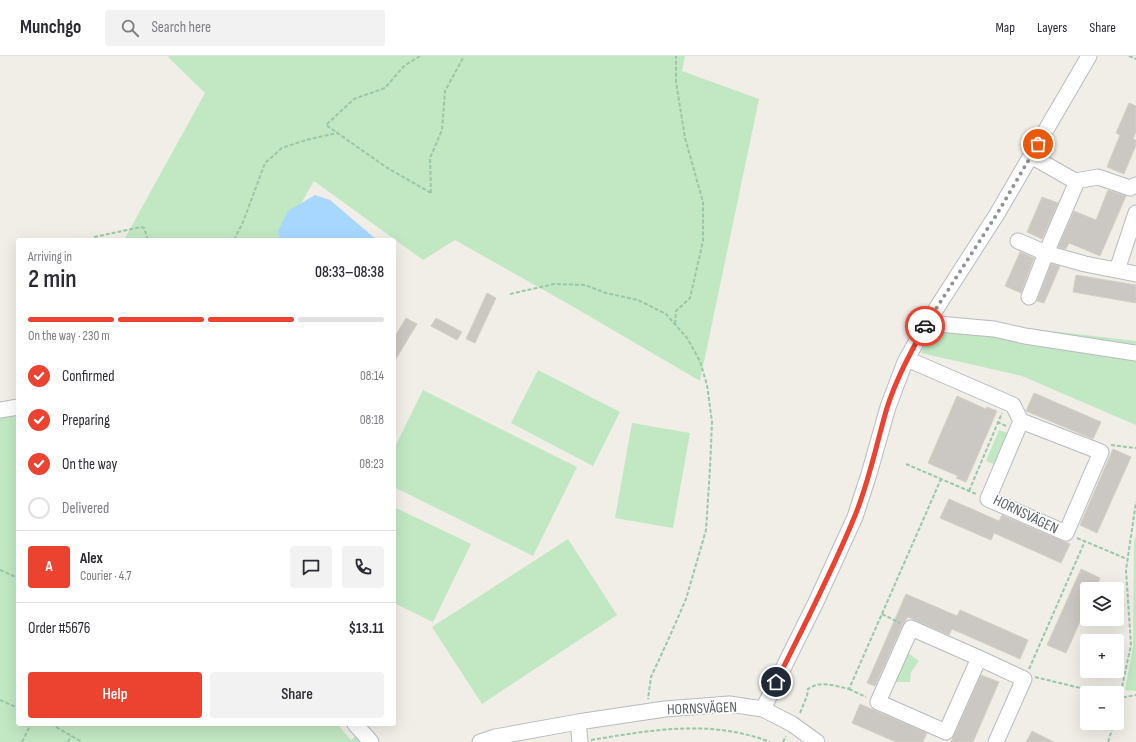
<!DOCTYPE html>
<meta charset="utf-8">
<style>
:root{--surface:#fff;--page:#f2f2f3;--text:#2b2b33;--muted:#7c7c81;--line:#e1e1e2;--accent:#ec4230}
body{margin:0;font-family:"Sofia Sans Condensed",sans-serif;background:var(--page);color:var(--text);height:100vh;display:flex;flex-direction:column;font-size:15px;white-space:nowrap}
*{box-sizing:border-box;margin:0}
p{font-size:13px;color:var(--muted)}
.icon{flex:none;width:22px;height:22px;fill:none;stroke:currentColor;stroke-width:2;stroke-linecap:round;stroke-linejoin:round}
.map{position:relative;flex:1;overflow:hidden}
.details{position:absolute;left:16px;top:182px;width:380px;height:488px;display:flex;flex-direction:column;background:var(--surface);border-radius:4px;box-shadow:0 4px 16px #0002}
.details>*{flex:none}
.controls{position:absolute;left:1080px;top:526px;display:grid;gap:8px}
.controls a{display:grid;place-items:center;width:44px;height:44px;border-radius:4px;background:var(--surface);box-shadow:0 4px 16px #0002;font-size:20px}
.pin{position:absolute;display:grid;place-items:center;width:34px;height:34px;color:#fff;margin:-17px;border:2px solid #fff;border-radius:50%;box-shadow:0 1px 4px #0007}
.courier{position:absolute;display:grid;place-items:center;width:40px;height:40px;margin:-20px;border:3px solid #ec4230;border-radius:50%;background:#fff;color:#222;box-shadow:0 1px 5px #0007}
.overview em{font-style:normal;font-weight:600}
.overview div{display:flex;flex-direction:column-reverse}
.overview{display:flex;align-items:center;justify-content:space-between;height:68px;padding:0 12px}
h1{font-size:26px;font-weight:600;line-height:30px}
.bar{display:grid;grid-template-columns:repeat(4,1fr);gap:6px 4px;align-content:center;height:48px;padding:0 12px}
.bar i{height:5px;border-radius:3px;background:var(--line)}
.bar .selected{background:var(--accent)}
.bar p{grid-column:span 4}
.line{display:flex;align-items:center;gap:10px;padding:0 12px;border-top:1px solid var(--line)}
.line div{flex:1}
.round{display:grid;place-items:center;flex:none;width:42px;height:42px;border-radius:4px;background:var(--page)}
ol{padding:0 12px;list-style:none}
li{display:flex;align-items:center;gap:12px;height:44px}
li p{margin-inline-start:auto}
li .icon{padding:4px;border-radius:50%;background:var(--accent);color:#fff;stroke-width:4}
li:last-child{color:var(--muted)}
li i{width:22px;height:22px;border:2px solid var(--line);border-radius:50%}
.primary-button{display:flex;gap:8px;margin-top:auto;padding:8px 12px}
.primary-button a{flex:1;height:46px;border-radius:4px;background:var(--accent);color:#fff;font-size:16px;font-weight:600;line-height:46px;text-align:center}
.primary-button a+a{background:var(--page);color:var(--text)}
header{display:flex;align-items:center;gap:24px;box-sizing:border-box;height:56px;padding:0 20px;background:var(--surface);border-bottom:1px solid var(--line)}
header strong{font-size:19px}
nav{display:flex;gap:22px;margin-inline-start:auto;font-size:14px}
.search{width:280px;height:36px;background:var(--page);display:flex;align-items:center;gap:10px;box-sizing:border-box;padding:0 14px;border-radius:4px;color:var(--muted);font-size:15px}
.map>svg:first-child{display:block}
</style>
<header>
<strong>Munchgo</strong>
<div class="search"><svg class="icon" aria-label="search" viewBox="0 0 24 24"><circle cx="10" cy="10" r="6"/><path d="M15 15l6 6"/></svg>Search here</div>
<nav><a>Map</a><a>Layers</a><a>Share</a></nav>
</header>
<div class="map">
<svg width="1136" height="686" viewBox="0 0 1136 686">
<rect width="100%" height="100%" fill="#f0eee6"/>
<!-- green -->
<path fill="#c2e7c3" d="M170 0H685L682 15 759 43 700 325 572 250 455 184 423 204 314 125 280 184H124L205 37 168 1Z
M939 262 1136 285V369L1022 320 921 297Z
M538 314 620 356 593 410 511 367Z
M423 334 577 411 533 500 394 431V393Z
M18 350V668H337L351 684 357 679 362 686H0V358Z
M632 367 690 377 673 472 615 462Z
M999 374 1010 378 998 410 986 405Z
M394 451 471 488 433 566 394 547Z
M1136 480V635L1125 634 1133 590 1134 487Z
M568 483 617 559 482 648 432 571Z
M908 597 919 605 911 616 910 626H895C894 617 901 603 908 597Z"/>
<!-- water -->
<path fill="#a7d7ff" d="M315 139 330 144 377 184H280L278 175 288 155Z"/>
<!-- building -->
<path fill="#cbc8c3" stroke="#d5d0c4" d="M1129 47 1136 50V76L1133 83 1136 84V89L1124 118 1107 111 1120 79 1116 77Z
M1108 134 1126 140 1100 200 1069 187 1066 193 1058 191 1074 155 1096 164Z
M1042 141 1058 147 1042 183 1027 176Z
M1020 196 1034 202 1021 237 1005 230Z
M1051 208 1060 210 1044 247 1037 245Z
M1076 219 1136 229V247L1073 236Z
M487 237 496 242 475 287 466 283Z
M406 262 417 268 394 306V282Z
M436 262 462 276 457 284 431 270Z
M1034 337 1101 366 1093 383 1026 355Z
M957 340 986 353 987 351 997 355 966 426 956 422 958 420 928 407Z
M1113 393 1131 401 1097 477 1080 469Z
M949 443 999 465 1002 459 1070 488 1061 507 994 477 991 484 940 462Z
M1081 513 1100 522 1095 533H1087V550L1066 597 1047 589Z
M906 538 957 560 960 554 1028 584 1020 603 952 573 949 579 908 561 903 568 875 630 867 627Z
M981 619 999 626 973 686H951Z
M860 648 927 677 923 686H896L852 667Z
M1032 675 1054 686H1026Z"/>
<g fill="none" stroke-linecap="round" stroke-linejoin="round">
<defs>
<path id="minor" d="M1075 125 1098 121 1130 132 1136 129
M1018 185 1046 197 1085 208 1136 218
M1117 214 1136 157
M1029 241 1046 197 1075 130V125L1031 100
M927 267 994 273 1025 280 1136 297
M907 303 1013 349 1021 365 988 443 1066 477 1101 396 1021 365
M0 354 18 351
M911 572 979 602 946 676 878 646Z
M979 602 1024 623 996 686
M763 653 792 668 817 686
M578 666 580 686
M355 668 371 686
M480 686 495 681 578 666 665 653 729 648 763 653 817 544 855 461 869 418 888 351 905 306 927 267 997 158 1089 0"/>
</defs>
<!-- minor casing -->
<use href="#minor" stroke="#b8bbc0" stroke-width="17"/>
<!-- path -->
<path stroke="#99c7a8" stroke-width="2" stroke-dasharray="4 2" stroke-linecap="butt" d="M420 0 404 10 385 32 354 43 326 69 386 111 431 137
M1129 0 1136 3
M431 137 430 102 442 74 445 35 464 0
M94 181 141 171 144 172 148 184
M234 184 243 166 265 107 282 92 306 84 337 77
M510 238 554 228 585 229 606 237 638 244 666 258 687 282 700 305 707 329 712 366 710 412 706 474 686 543 669 582 651 621 648 643
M675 268 676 255 690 242 703 185V146L685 82 676 26V0
M997 366 1006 370
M1111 389 1136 392
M906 408 976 438
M969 435 1002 357
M1077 482 1127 503
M0 514 18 522
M882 558 900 567
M1029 613 1085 485
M1035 621 1101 637
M849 633 866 641
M1117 641 1120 642 1136 639
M0 644 18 652
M1117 654 1131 589 1126 514 1136 446
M800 657 807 640 808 633C821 624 835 630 849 633L941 423
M51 668 82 686
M591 684C652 674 711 663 770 686
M22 686 31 668
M68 686 71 680
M783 686 786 680
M1108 686 1114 667"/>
<!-- minor -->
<use href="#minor" stroke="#fff" stroke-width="15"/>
</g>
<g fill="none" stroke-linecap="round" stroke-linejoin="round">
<!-- done -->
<path stroke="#909293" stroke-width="4" stroke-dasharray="0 7.2" d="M925 270 997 158 1038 88"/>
<!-- route -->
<path stroke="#ec4230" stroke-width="5" d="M776 626C803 572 831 518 854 462 869 427 876 389 887 352 896 323 911 296 925 270"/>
</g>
<g text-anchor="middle" stroke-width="3" stroke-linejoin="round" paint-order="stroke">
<!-- street labels -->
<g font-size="15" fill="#5d6166" stroke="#fff">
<text transform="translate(1026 458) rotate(26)" y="5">HORNSVÄGEN</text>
<text transform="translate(702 652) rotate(-2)" y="5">HORNSVÄGEN</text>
</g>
</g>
</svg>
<div class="controls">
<a><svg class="icon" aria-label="layers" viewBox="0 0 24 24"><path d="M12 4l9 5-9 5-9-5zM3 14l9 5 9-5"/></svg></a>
<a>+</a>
<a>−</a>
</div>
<div class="pin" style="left:1038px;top:88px;background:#ea580c"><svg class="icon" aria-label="bag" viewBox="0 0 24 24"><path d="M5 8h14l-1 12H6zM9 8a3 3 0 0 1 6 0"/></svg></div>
<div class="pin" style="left:776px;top:626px;background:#1f2937"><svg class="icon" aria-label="home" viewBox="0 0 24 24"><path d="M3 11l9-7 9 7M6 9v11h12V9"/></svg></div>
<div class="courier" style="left:925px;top:270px"><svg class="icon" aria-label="car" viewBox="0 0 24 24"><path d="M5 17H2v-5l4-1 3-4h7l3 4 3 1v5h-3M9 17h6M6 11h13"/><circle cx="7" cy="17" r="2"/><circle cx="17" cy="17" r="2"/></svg></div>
<section class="details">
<div class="overview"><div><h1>2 min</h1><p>Arriving in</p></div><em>08:33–08:38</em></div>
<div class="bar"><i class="selected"></i><i class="selected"></i><i class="selected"></i><i></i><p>On the way · 230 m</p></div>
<ol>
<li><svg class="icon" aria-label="check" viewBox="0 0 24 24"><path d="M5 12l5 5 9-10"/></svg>Confirmed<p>08:14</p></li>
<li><svg class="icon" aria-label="check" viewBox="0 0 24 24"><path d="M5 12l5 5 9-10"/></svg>Preparing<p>08:18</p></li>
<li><svg class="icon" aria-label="check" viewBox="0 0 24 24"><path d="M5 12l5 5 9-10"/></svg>On the way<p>08:23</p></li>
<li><i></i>Delivered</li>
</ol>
<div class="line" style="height:72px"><b class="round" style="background:var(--accent);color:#fff">A</b><div><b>Alex</b><p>Courier · 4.7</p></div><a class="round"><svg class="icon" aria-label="chat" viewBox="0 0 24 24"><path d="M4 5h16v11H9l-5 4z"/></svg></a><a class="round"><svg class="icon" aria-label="phone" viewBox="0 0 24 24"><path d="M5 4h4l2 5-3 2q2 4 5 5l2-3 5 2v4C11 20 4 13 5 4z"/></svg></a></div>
<div class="line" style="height:52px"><div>Order #5676</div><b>$13.11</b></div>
<div class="primary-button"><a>Help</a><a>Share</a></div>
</section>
</div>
